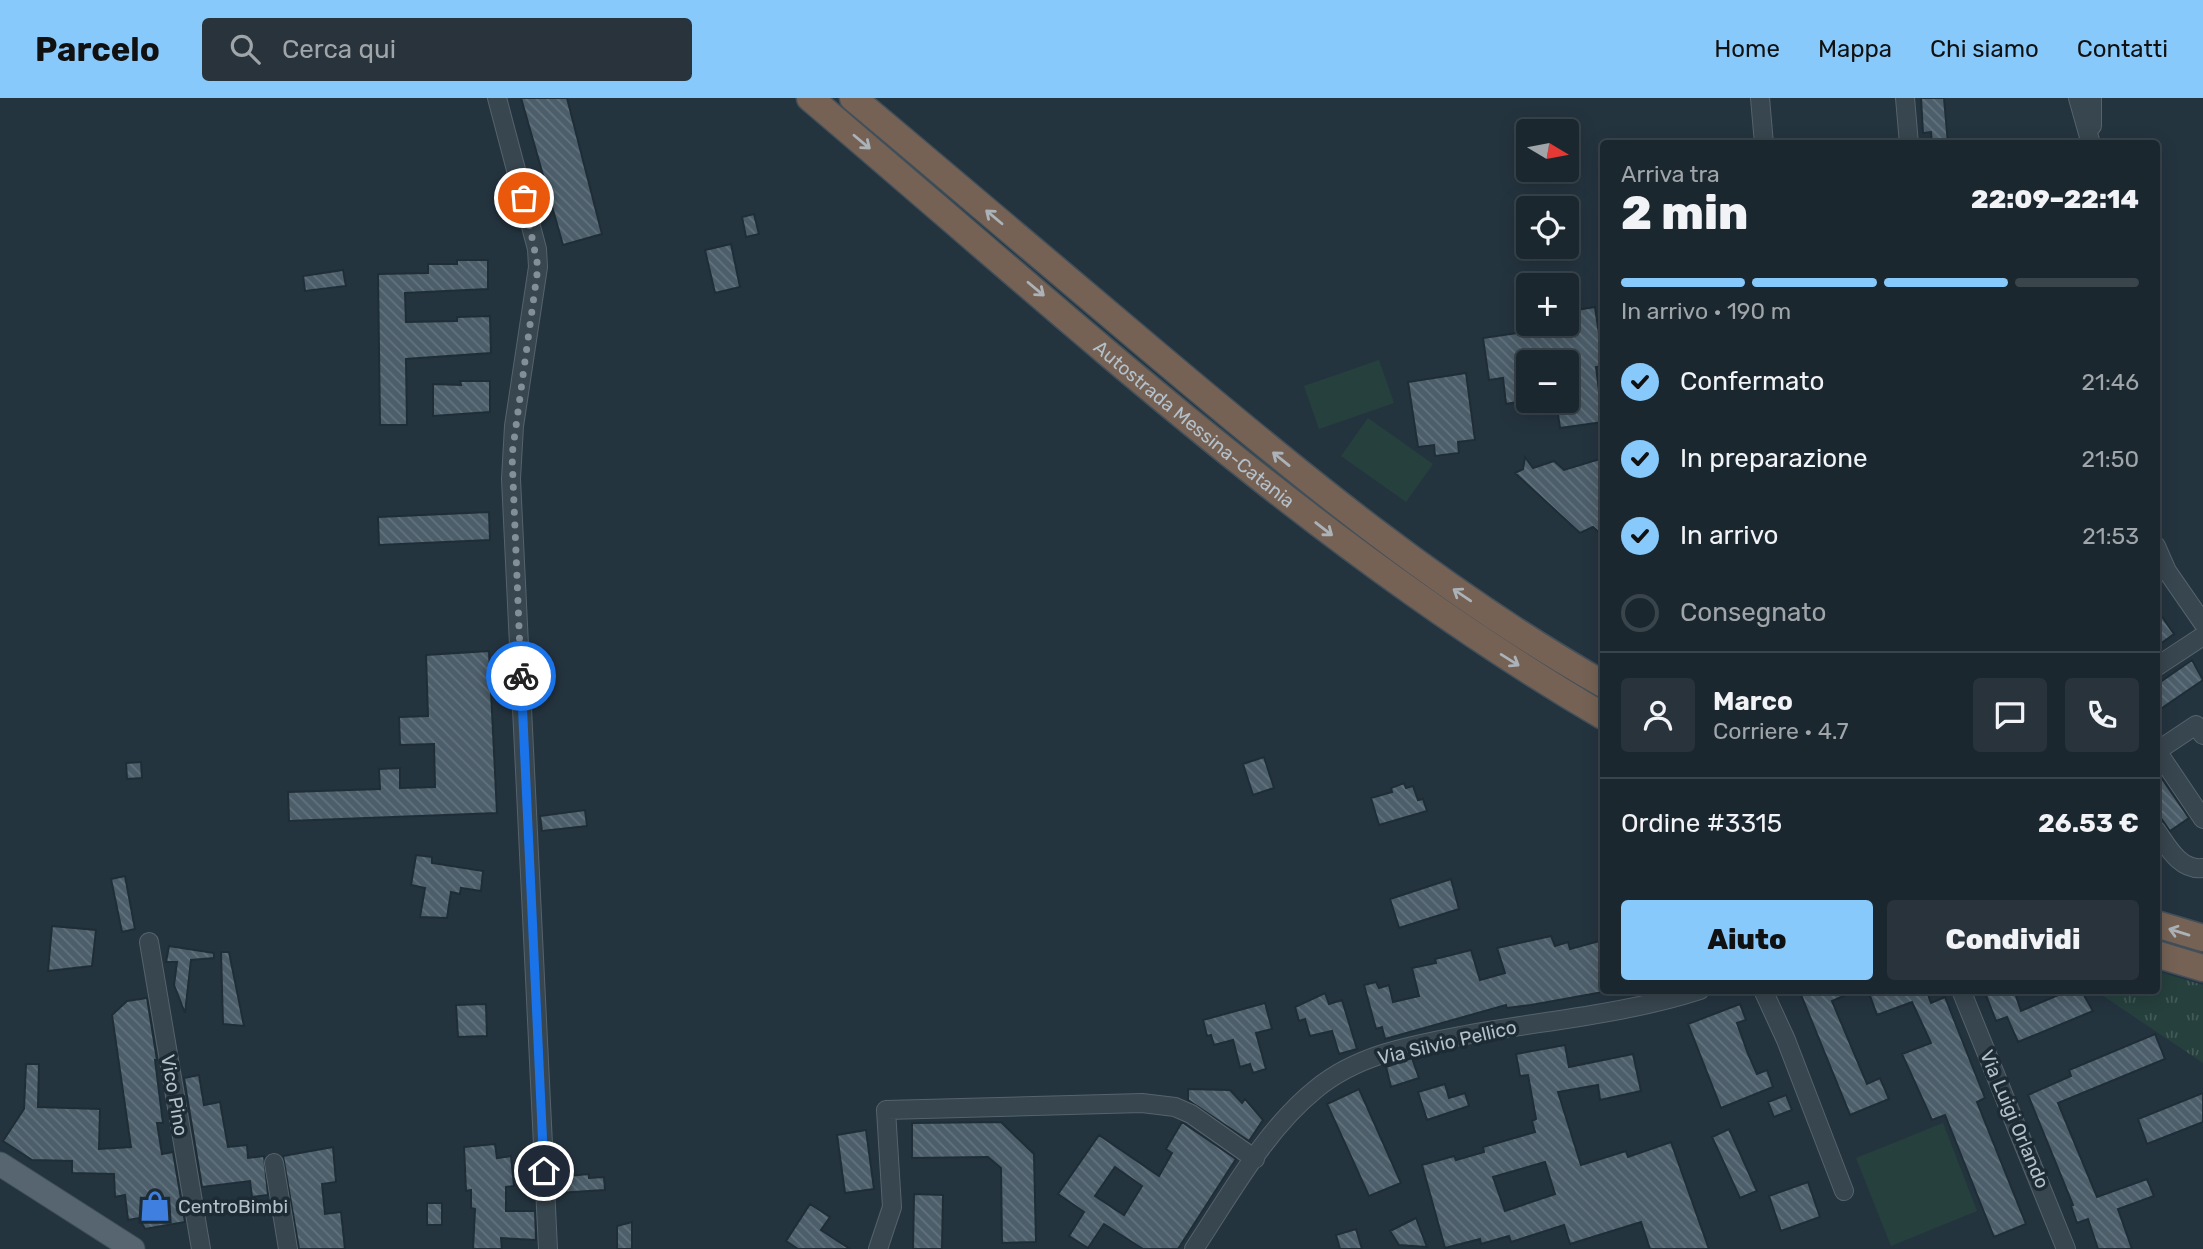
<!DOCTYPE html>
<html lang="it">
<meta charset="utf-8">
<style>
:root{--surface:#1b272f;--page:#28333b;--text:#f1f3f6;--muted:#a0a5aa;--line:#39444b;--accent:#88c9fb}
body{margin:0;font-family:Rubik,sans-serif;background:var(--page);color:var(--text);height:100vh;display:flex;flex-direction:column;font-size:26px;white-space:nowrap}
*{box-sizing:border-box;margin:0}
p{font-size:23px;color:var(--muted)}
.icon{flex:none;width:38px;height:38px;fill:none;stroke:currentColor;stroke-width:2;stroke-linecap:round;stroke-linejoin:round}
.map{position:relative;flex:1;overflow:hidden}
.sheet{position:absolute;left:1600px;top:42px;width:560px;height:854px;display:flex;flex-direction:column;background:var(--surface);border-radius:7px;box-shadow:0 4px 18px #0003,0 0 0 2px var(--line)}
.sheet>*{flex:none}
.needle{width:46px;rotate:100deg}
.fabs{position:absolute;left:1516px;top:21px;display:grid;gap:14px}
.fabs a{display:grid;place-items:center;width:63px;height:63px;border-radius:7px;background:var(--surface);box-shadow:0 4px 18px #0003,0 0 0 2px var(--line);font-size:35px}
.pin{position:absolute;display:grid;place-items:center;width:60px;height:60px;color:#fff;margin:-30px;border:4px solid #fff;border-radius:50%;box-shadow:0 2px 7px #0007}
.courier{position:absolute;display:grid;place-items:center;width:70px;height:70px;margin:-35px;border:5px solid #1a73e8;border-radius:50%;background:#fff;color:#222;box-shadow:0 2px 9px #0007}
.headline em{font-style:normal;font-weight:800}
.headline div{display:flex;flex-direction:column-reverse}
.headline{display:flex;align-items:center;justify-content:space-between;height:119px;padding:0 21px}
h1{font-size:46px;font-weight:800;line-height:52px}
.bar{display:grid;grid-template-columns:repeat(4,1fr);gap:10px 7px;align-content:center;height:84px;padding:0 21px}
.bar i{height:9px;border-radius:5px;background:var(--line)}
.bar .on{background:var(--accent)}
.bar p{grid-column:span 4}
.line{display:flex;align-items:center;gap:18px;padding:0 21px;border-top:2px solid var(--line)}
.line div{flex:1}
.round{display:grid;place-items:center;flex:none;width:74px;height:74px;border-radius:7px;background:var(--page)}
ol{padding:0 21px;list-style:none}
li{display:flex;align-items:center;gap:21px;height:77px}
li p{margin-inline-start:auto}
li .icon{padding:7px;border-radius:50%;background:var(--accent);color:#111;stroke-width:4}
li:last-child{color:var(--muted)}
li i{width:38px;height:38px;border:4px solid var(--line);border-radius:50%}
.action{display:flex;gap:14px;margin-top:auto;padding:14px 21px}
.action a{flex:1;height:80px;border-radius:7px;background:var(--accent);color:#111;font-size:28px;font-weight:800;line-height:80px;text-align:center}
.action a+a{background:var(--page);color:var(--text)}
header{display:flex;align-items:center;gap:42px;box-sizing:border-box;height:98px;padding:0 35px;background:var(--accent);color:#111}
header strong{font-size:33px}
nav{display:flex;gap:38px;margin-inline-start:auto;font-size:24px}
.search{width:490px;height:63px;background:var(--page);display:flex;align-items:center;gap:18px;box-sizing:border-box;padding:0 24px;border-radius:7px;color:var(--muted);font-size:26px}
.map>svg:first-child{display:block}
</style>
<header>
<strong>Parcelo</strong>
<div class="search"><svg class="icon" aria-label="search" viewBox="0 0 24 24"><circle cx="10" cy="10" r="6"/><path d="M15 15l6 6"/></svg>Cerca qui</div>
<nav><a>Home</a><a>Mappa</a><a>Chi siamo</a><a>Contatti</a></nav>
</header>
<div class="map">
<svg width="2203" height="1151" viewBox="0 0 2203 1151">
<defs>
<pattern id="grass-tufts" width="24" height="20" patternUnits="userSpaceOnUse" patternTransform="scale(1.75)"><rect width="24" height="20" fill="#26403e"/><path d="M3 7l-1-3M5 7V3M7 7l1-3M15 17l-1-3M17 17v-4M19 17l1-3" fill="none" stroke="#435a59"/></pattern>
<pattern id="building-back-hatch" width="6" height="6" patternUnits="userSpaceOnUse" patternTransform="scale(1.75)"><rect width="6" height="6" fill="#4c5e6a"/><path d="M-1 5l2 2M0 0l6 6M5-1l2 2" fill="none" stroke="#63737e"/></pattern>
</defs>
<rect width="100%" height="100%" fill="#24343f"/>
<!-- grass -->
<path fill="url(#grass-tufts)" d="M2156 873 2203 887V965L2096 893 2156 892Z"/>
<!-- pitch -->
<path fill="#26403e" d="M1379 262 1394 305 1319 331 1304 288Z
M1368 320 1433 366 1406 404 1341 358Z
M1943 1025 1977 1113 1891 1148 1856 1060Z"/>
<!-- building -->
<path fill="url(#building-back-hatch)" stroke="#1f2d36" stroke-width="2" fill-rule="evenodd" d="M521 0H567L602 136 563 147Z
M1921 0H1944L1948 46H1932L1931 34 1923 35Z
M754 116 759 136 746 139 742 119Z
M731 146 740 189 715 195 705 152Z
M457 162H488V191L405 195 406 224 457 223V219L490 218 491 255 406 261 407 327H380L378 176 428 175V166H457Z
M343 172 346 188 305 193 303 178Z
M1595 209 1603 262V268L1596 269 1603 324 1560 330 1556 303H1566V264H1528V302L1506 306 1503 280 1489 282 1483 240 1572 227 1570 213Z
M1466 275 1475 342 1458 344 1459 355 1435 358 1434 347 1418 349 1408 284Z
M460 283H490V314L433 318V286L461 287Z
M1525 359 1533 370 1554 363 1564 372 1603 360V438L1593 429 1580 435 1515 375 1523 371Z
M489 414 490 442 379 447 378 419Z
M2156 510 2174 536 2156 549Z
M489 553 497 715 289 723 288 694 380 691 379 671 400 670V690L435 689 434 646 400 647 399 619 428 618 426 557Z
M2192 562 2203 582 2156 614V587Z
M1264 659 1274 690 1253 697 1243 666Z
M141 664 142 680 127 681 126 665Z
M2156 672 2189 720 2170 733 2156 713Z
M1404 685 1406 690 1413 688 1418 702 1423 701 1427 713 1379 727 1371 700 1392 694 1391 690Z
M585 712 587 728 542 733 540 718Z
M416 757 432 759V765L483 773 481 793 461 790 460 796 451 794 447 820 420 819 425 790 411 787Z
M125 778 135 831 122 834 111 781Z
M1451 781 1459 811 1399 830 1390 801Z
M52 828 96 832 92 868 48 873Z
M1551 838 1555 848 1568 844 1570 851 1603 842V894L1531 907 1507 910 1506 907 1385 941 1382 929 1376 931 1364 887 1376 884 1379 890 1389 887 1393 904 1419 898 1412 870 1436 865 1435 861 1471 852 1480 882 1505 875 1497 850Z
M169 848 214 855V860L191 862 185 915 174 887 177 864H166Z
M221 854H229L244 928 223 926Z
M1799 892H1857L1832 903 1867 986 1880 980 1889 1001 1850 1017Z
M1868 892H1938L1928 897 1931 905 1945 899 1985 1000 1977 1004 2026 1126 1994 1139 1945 1017 1932 1022 1902 956 1931 945 1912 904 1877 917Z
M1984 892H2014L2021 913 2070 892H2081L2093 913 2018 944 2007 919 1996 923Z
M1325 895 1329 906 1342 902 1357 951 1339 956 1332 933 1310 938 1305 921 1299 923 1295 909Z
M147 900 157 962H155L163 1025H157L162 1056 173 1054 185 1124 145 1131 139 1120 128 1122 125 1097 115 1099 114 1076 72 1075V1063L32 1062 3 1043 24 1011 26 966H39L38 1009 100 1011 99 1051 131 1049 112 917 127 903Z
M1265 905 1272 931 1256 935 1266 971 1253 975 1250 966 1240 969 1233 942 1214 947 1211 937 1207 938 1203 922Z
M486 906 487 938 458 939 456 907Z
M1740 906 1746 922 1737 925 1748 956 1757 976 1767 972 1773 989 1721 1010 1688 926Z
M2155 936 2165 961 2058 1005 2097 1099 2147 1081 2154 1098 2118 1111 2132 1151H2098L2088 1121 2077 1125 2071 1108 2073 1107 2028 997 2071 978 2069 972Z
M1565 947 1569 969 1633 956 1641 993 1600 1002 1598 987 1558 994 1581 1067 1626 1053 1628 1059 1671 1044 1709 1151H1650L1641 1124 1570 1146 1564 1127 1511 1144 1509 1138 1481 1146 1480 1141 1445 1150 1422 1067 1454 1058 1456 1062 1484 1054 1483 1049 1535 1034 1532 1023 1536 1021 1528 977 1520 978 1516 956ZM1545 1064 1555 1096 1505 1113 1493 1079Z
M1412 960 1419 980 1391 989 1386 969Z
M199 977 204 1007 220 1004 228 1049 247 1047 248 1060 264 1058 268 1097 252 1099 250 1083 202 1089 184 980Z
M1445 986 1449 1000 1465 995 1469 1008 1427 1022 1418 994Z
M1188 991 1230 992 1242 1005 1245 1001 1263 1022 1249 1043 1188 1002Z
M1359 991 1401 1085 1369 1098 1327 1006Z
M2203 995V1024L2147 1046 2138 1021Z
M1786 997 1792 1012 1774 1019 1768 1004Z
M1001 1024 1034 1056 1036 1144 1002 1145 1001 1070 988 1059 912 1060V1025Z
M1182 1024 1236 1061 1178 1151H1143L1104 1126 1088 1150 1069 1138 1084 1114 1058 1096 1099 1037 1159 1078 1172 1055 1166 1051ZM1115 1069 1142 1088 1124 1117 1095 1098Z
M1729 1031 1757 1093 1740 1100 1712 1039Z
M866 1032 874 1091 845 1095 837 1037Z
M495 1046 497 1060 511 1058 514 1088 506 1089V1113H535L536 1142 501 1140 502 1151H473L475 1111 471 1110V1092L466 1093 464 1049Z
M333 1049 336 1084 322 1086 325 1116 341 1114 345 1151H299L283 1058Z
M589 1076V1080L604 1079 605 1092 557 1095V1079Z
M1808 1084 1820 1119 1781 1133 1769 1098Z
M914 1096 943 1097 942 1151H913Z
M427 1105H442V1127H427Z
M810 1106 830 1119 821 1132 850 1151H798L786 1143Z
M1416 1120 1427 1149 1399 1147 1390 1133Z
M632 1124V1151H617V1128Z
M1356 1131 1362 1151H1340L1336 1137Z"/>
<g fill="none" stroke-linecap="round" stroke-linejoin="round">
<defs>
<path id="minor" d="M497 0 537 151 538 169 514 328 511 381 548 1151
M1760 0 1764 46
M1905 0 1909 46
M2078 0 2091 46
M2092 28V0
M2156 448 2167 473 2203 525
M2156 569 2203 538
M2203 637 2196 627 2157 653 2203 721
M2156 732C2168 749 2180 773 2203 770
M149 844 201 1151
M1763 892 1786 942 1844 1093
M1961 892 2066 1151
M274 1065 288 1151
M878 1151 892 1109 886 1012 1142 1005 1175 1009 1191 1016 1255 1061
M1194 1151C1230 1097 1265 1032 1316 991 1357 957 1409 948 1460 938 1539 923 1623 917 1700 892"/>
<path id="major" d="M0 1066 133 1151"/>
<g id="highway">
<path id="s1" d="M810 0C1066 217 1313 448 1603 618"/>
<path d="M853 0C956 86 1058 173 1161 260 1301 378 1443 495 1603 586"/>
<path d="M2156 826 2203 840"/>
<path d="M2156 856 2203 870"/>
</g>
</defs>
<!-- minor casing -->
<use href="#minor" stroke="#56636d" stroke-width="20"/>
<!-- major casing -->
<use href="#major" stroke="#414f58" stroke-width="25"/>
<!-- highway casing -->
<use href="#highway" stroke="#43505a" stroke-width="29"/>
<!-- minor -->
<use href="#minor" stroke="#38464f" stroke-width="18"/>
<!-- major -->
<use href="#major" stroke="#56656f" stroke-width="23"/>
<!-- highway -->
<use href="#highway" stroke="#756255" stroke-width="26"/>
</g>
<!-- one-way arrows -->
<defs><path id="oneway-shaft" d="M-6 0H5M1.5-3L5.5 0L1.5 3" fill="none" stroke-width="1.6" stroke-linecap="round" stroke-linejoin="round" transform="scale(1.75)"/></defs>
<g stroke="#abb2b8">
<use href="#oneway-shaft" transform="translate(862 44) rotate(40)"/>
<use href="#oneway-shaft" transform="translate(994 119) rotate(-140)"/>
<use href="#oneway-shaft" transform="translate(1036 191) rotate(40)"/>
<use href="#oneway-shaft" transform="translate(1281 361) rotate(-141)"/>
<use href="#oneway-shaft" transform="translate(1324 431) rotate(38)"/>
<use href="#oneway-shaft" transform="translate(1462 497) rotate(-146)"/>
<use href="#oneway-shaft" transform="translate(1510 562) rotate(32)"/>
<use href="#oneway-shaft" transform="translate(2179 834) rotate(-163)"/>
</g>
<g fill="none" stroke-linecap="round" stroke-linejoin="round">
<!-- done -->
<path stroke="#828f99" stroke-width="7" stroke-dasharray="0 12.6" d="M521 578 512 357 538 169 524 100"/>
<!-- route -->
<path stroke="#1a73e8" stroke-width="9" d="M521 578 544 1073"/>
</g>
<!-- icons -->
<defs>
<symbol id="shop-bare" viewBox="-9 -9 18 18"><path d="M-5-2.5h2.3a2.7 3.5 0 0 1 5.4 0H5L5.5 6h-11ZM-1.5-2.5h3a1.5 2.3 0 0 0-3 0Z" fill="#3f7fe0" stroke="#1d2b34" stroke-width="2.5" paint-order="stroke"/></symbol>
</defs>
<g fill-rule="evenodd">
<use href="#shop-bare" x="133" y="1086" width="44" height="44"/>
</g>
<g text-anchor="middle" stroke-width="7" stroke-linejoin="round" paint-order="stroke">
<!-- street labels -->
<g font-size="19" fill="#b4c0ca" stroke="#1d2b34">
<text dy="7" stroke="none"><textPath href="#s1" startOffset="504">Autostrada Messina-Catania</textPath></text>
<text transform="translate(1447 944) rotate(-13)" y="7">Via Silvio Pellico</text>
<text transform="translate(175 997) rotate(80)" y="7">Vico Pino</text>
<text transform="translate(2015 1021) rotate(67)" y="7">Via Luigi Orlando</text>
</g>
<!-- poi labels -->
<g font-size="19" fill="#b4c0ca" stroke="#1d2b34" text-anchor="start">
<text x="178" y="1115">CentroBimbi</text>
</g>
</g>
</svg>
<div class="fabs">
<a><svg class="needle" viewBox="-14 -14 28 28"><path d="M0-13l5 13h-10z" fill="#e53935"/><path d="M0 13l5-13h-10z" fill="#a0a5aa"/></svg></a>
<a><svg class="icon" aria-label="locate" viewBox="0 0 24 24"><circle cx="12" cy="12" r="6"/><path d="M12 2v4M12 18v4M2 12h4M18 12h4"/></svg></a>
<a>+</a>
<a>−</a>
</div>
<div class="pin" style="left:524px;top:100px;background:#ea580c"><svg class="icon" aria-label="bag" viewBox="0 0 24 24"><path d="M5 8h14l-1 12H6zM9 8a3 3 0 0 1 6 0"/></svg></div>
<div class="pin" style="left:544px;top:1073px;background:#1f2937"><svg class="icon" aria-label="home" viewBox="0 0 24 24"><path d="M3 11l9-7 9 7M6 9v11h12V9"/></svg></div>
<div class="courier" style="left:521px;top:578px"><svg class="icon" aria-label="bike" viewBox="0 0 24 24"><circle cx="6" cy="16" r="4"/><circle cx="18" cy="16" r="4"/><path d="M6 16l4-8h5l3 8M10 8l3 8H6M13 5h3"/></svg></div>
<section class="sheet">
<div class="headline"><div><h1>2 min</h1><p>Arriva tra</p></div><em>22:09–22:14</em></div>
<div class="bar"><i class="on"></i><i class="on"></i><i class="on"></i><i></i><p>In arrivo · 190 m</p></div>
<ol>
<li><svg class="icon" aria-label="check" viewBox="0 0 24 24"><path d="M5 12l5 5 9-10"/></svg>Confermato<p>21:46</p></li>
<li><svg class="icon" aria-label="check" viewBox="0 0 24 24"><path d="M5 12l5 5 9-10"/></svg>In preparazione<p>21:50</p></li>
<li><svg class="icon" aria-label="check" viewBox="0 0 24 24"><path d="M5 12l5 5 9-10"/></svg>In arrivo<p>21:53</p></li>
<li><i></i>Consegnato</li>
</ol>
<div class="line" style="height:126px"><a class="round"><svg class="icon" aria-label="person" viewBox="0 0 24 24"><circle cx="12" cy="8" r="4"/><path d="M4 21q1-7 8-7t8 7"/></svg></a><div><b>Marco</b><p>Corriere · 4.7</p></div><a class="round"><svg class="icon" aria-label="chat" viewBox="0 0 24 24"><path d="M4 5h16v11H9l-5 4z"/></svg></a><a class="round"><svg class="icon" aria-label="phone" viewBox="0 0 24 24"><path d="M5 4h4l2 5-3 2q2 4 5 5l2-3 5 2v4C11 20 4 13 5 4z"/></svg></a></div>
<div class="line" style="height:91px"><div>Ordine #3315</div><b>26.53 €</b></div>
<div class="action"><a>Aiuto</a><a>Condividi</a></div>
</section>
</div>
